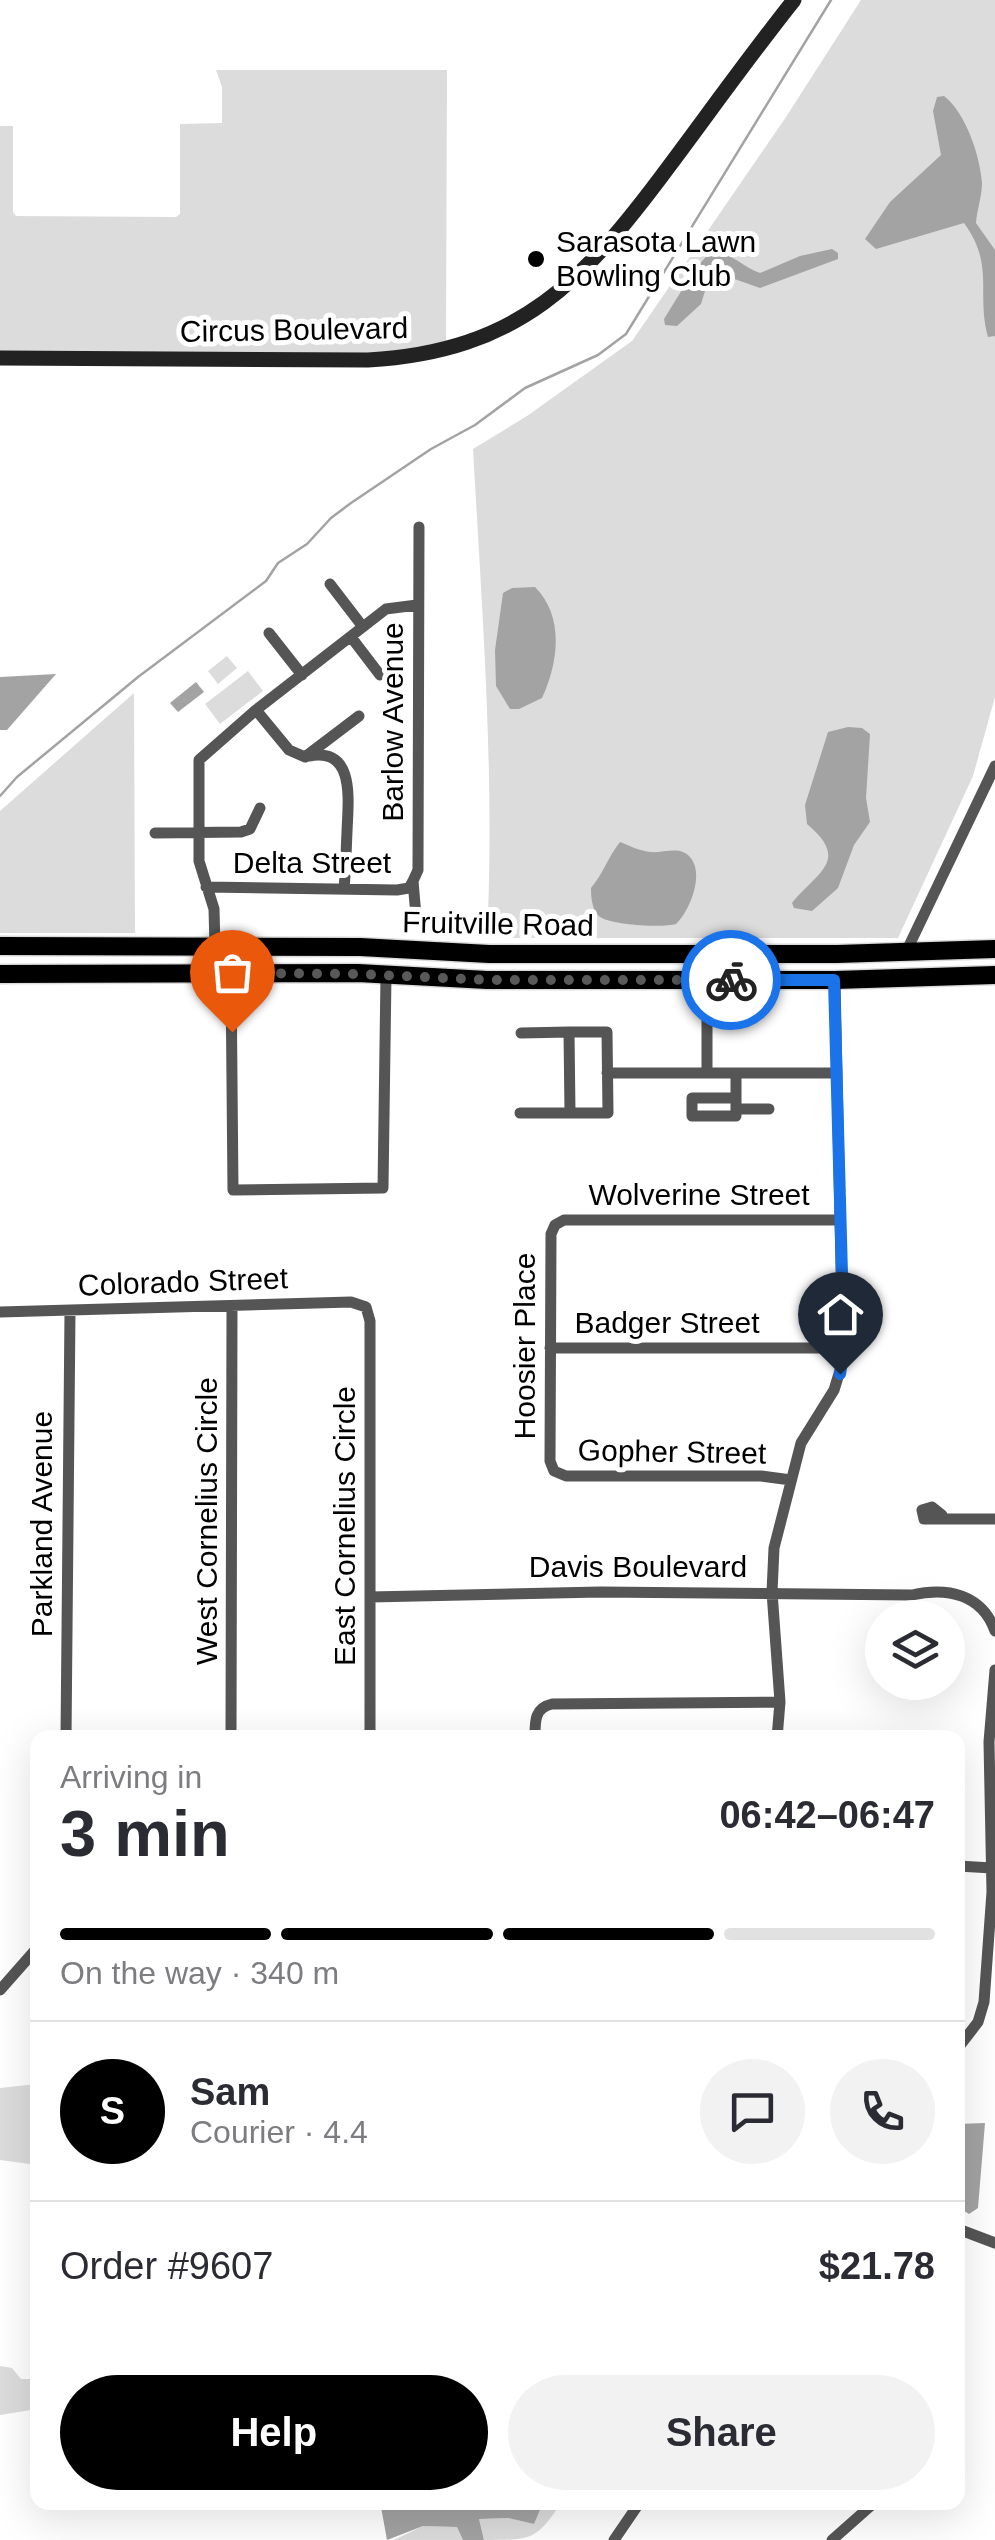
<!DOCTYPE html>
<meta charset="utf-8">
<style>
:root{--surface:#fff;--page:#f2f2f3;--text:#2b2b33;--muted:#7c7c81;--line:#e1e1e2;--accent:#000}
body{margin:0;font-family:Arial,sans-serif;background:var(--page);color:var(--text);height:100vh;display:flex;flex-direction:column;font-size:38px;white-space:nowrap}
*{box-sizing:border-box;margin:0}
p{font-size:32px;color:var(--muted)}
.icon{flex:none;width:55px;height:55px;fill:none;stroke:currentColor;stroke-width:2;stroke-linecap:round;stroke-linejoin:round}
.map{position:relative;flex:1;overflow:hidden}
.details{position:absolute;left:30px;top:1730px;width:935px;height:780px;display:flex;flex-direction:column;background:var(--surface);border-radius:20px;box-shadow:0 10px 40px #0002}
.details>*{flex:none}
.controls{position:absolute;left:865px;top:1600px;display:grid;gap:20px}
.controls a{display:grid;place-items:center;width:100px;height:100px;border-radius:50%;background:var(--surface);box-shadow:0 10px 40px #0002;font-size:50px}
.pin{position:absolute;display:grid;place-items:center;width:85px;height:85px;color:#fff;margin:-102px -42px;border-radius:50% 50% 50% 0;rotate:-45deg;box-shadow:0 0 10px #0007}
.pin .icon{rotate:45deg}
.courier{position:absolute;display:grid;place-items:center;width:100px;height:100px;margin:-50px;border:8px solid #1a73e8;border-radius:50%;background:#fff;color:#222;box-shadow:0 2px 12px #0007}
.head em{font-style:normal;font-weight:800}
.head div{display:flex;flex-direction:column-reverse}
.head{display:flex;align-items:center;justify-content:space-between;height:170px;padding:0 30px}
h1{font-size:65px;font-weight:800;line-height:75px}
.bar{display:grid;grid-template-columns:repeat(4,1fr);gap:15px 10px;align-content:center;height:120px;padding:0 30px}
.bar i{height:12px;border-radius:8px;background:var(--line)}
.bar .selected{background:var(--accent)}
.bar p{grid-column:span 4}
.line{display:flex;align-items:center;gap:25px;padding:0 30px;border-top:2px solid var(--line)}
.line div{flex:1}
.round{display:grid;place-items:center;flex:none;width:105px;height:105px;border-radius:52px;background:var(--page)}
.cta{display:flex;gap:20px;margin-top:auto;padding:20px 30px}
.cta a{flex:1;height:115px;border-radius:60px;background:var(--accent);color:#fff;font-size:40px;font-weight:800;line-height:115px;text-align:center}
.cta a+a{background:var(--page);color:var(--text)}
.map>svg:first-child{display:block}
</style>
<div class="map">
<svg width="995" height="2540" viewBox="0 0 995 2540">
<rect width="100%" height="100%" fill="#fff"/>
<!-- green -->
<path fill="#dcdcdc" d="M861 0H995V697L973 776 898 938H487C495 775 482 611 473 449L527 416 632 341 786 117Z
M216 70H447L446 341 390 353H0V126H13V212L16 216 176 217 180 214V124L222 123V87Z
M227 656 237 668 218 684 208 671Z
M248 671 263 691 220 724 205 704Z
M134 693 135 933H0V811Z
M37 2084V2165L0 2160V2088Z
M0 2366 12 2368 21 2379H37V2409L0 2415Z
M543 2503H558L559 2506C536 2540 531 2540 484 2540L479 2519 508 2518 534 2524Z
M423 2526 457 2527 463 2540H394Z"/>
<!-- water -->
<path fill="#a3a3a3" d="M944 96C966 113 980 156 982 183 982 197 977 209 976 223L995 250V336L988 337C976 293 995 265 964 223L876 249 865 239 890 202 941 155 933 111 937 97Z
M832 249 838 253V259L760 288 726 276 717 266 712 268 701 304 677 326 665 325 664 319 693 272 709 253C732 251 740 266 760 273L800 256Z
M535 587C565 617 558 663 542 698L519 709H510L496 686 495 650 503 593 512 588Z
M56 674 7 730H0V677Z
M196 682 204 692 178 712 170 703Z
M848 727 862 728 870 734 866 798 870 822 854 845 838 888 812 911 794 908 792 903C817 872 851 861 807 824L805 805 828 732Z
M620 842C630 846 640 851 651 852 660 853 674 848 683 852 709 864 691 910 676 924 662 928 615 925 602 918 592 913 591 897 591 888 603 874 608 857 620 842Z
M985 2123 978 2208 969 2214 958 2207V2124Z
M385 2503V2502L543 2503 534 2524 508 2518 479 2519 484 2540H463L457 2527 423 2526 387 2540 381 2507Z"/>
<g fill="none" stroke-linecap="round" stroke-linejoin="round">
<!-- stream -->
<path stroke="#a3a3a3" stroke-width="2.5" d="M0 796 17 777 138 677 266 581 278 563 307 544 331 518 351 503 431 449 475 425 525 388 598 355 626 334 831 0"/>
<defs>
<path id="primary" d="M0 946 360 947 489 954H837L995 949
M0 974 358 973 487 980H835L995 975"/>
</defs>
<!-- primary casing -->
<use href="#primary" stroke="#dbdbdb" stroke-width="21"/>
<!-- street -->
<path stroke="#555" stroke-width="11" d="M330 584 363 627
M269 633 302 675
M351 637 380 675
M256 710 289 750 305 757 359 716
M309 756C356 747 348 801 347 832 346 851 346 869 344 888
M155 833 241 832 250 829 260 808
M206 887 397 890 409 888 413 881
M416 916 413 881 418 870 419 527
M215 947 214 909 199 861V760L256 710 386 609 417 605
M906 952 995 766
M231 973 233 1190 383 1188 386 975
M707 997V1073
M569 1032H607L608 1113H570Z
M521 1033 569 1032
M607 1073H836
M736 1073V1116H692V1098H736
M736 1109H769
M520 1113H570
M0 1312 351 1302 366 1307 370 1321V1738
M550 1348H844
M791 1480 761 1476H566L554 1471 550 1461 551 1234 555 1225 564 1220H840
M942 1519V1515L932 1507 922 1510 924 1519H995
M370 1597 600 1592 912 1595C947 1587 982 1594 995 1631
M66 1738 70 1311
M231 1738 232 1306
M535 1738C535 1722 534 1708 552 1704L780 1702
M777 1738 780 1702 772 1592 774 1548 801 1443 834 1390 843 1361 835 980
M958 1866 992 1868
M0 1990 38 1947
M958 2048 978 2022 984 2002 992 1892 989 1742 995 1670
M958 2229 995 2243
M614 2540 640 2502
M832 2540 875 2502"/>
<!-- secondary -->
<path stroke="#222" stroke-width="15" d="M0 358 368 360C520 351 584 281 670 165 711 110 751 54 794 0"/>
<!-- primary -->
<use href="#primary" stroke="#000" stroke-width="18"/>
</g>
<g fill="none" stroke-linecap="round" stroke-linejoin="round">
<!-- done -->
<path stroke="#595959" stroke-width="10" stroke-dasharray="0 18" d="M232 1032V973L358 974 487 980H731"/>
<!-- route -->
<path stroke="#1a73e8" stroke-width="12" d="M731 980H834L844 1348 840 1374"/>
</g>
<!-- markers -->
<circle fill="#000" stroke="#fff" stroke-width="4" cx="536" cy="259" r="10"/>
<g text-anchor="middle" stroke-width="10" stroke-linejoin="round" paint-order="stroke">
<!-- poi labels -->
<g font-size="30" fill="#000" stroke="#fff" text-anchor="start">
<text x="556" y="252">Sarasota Lawn<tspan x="556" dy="34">Bowling Club</tspan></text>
</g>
<!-- street labels -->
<g font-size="30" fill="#000" stroke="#fff">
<text transform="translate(294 330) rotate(-1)" y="10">Circus Boulevard</text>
<text transform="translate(393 722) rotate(-90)" y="10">Barlow Avenue</text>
<text x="312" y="873">Delta Street</text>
<text transform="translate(498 924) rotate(1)" y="10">Fruitville Road</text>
<text x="699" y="1205">Wolverine Street</text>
<text transform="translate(183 1282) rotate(-2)" y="10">Colorado Street</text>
<text x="667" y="1333">Badger Street</text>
<text transform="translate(525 1346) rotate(-90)" y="10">Hoosier Place</text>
<text transform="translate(672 1452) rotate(1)" y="10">Gopher Street</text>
<text transform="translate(207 1521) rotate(-90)" y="10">West Cornelius Circle</text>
<text transform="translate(42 1524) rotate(-90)" y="10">Parkland Avenue</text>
<text transform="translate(345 1526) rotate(-90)" y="10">East Cornelius Circle</text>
<text x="638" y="1577">Davis Boulevard</text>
</g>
</g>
</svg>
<div class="controls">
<a><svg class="icon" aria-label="layers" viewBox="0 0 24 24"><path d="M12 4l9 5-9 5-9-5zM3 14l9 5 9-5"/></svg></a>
</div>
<div class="pin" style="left:232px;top:1032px;background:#ea580c"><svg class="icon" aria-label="bag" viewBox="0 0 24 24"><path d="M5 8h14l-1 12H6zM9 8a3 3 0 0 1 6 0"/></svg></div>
<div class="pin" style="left:840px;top:1374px;background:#1f2937"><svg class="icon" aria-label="home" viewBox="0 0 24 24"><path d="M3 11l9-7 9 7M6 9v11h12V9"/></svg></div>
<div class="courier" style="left:731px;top:980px"><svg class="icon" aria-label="bike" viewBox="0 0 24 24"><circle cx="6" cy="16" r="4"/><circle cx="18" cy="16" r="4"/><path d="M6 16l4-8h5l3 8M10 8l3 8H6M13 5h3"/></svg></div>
<section class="details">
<div class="head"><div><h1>3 min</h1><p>Arriving in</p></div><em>06:42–06:47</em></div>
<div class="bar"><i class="selected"></i><i class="selected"></i><i class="selected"></i><i></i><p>On the way · 340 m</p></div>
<div class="line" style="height:180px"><b class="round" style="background:var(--accent);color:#fff">S</b><div><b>Sam</b><p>Courier · 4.4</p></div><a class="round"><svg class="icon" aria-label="chat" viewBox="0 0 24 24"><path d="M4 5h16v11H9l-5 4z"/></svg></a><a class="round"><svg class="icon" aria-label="phone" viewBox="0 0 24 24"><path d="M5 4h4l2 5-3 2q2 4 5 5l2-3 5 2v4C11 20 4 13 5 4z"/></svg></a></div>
<div class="line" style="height:130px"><div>Order #9607</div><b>$21.78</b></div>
<div class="cta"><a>Help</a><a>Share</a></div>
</section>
</div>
